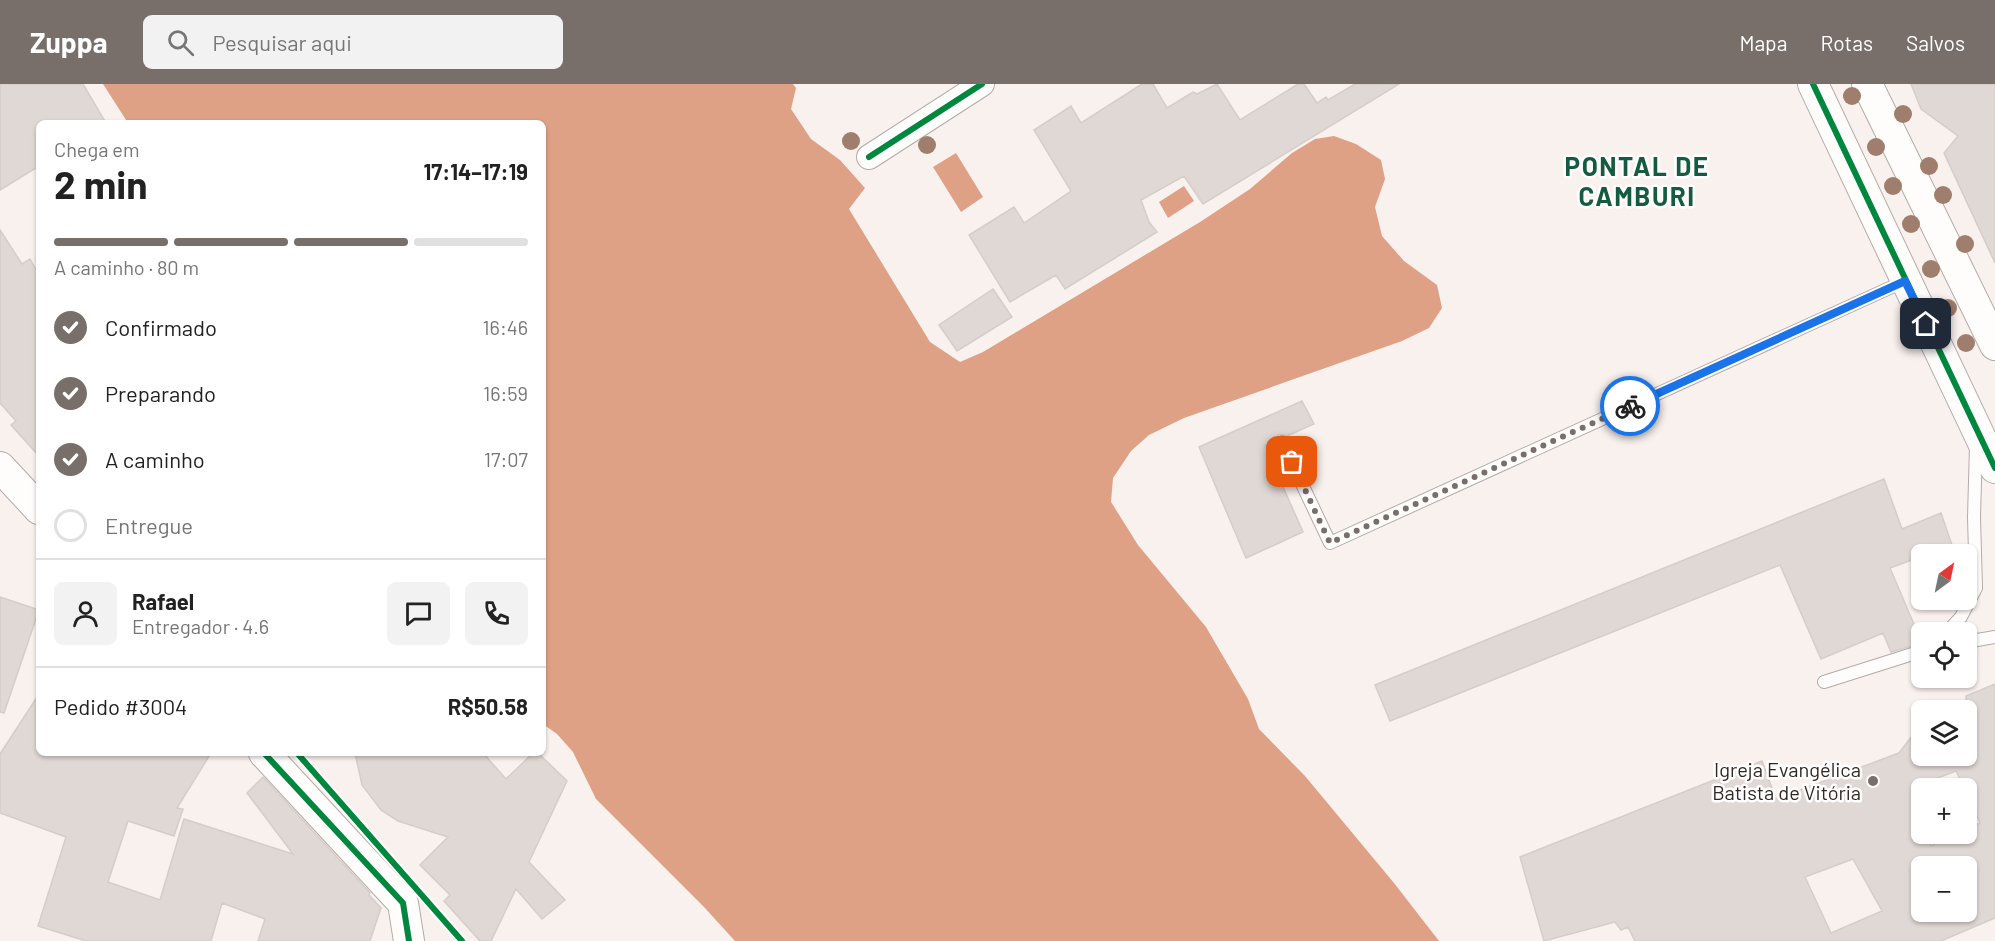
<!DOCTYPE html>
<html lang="pt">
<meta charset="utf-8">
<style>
:root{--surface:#fff;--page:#f2f2f2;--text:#222;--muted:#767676;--line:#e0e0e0;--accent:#786f6b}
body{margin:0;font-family:Barlow,sans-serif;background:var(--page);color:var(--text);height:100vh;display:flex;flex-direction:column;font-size:22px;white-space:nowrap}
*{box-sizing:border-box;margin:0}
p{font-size:20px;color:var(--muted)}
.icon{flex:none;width:33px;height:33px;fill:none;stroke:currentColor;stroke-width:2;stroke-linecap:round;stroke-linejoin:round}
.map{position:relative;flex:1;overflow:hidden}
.panel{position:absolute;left:36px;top:36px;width:510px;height:636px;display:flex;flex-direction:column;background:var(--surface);border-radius:9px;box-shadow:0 2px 4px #0004}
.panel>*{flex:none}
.needle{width:39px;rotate:33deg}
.fabs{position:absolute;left:1911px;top:460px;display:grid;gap:12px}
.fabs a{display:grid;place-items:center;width:66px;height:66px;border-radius:9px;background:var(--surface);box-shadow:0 2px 4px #0004;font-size:30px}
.pin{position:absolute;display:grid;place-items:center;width:51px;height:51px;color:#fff;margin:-26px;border-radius:12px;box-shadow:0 3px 9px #0006}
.courier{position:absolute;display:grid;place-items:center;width:60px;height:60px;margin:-30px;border:4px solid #1a73e8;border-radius:50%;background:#fff;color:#222;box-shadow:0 2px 8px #0007}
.overview em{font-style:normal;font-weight:700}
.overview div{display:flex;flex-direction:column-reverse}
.overview{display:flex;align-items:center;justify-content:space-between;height:102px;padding:0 18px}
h1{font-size:39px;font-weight:700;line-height:45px}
.bar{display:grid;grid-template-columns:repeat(4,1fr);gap:9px 6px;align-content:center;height:72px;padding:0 18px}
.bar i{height:8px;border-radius:4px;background:var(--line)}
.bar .selected{background:var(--accent)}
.bar p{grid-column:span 4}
.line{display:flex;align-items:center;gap:15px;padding:0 18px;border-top:2px solid var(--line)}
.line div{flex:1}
.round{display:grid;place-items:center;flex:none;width:63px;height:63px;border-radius:9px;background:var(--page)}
ol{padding:0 18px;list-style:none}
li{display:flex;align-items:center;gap:18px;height:66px}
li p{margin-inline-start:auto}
li .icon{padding:6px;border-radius:50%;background:var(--accent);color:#fff;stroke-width:4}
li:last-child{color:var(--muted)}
li i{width:33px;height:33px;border:3px solid var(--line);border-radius:50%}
header{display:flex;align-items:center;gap:36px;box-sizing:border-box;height:84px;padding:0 30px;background:var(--accent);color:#fff}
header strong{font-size:28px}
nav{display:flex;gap:33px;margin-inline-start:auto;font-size:21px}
.search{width:420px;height:54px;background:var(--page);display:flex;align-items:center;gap:15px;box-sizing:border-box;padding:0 21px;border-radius:9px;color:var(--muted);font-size:22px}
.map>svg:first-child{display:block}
</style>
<header>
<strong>Zuppa</strong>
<div class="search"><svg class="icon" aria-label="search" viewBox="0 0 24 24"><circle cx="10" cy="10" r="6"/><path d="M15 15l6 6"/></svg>Pesquisar aqui</div>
<nav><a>Mapa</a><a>Rotas</a><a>Salvos</a></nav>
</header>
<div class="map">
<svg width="1995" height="857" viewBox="0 0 1995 857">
<rect width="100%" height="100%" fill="#f9f1ee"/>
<!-- water -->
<path fill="#dfa186" d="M103 0H793L796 4 791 25 811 55 840 76 865 104 849 125 930 258 960 278 983 268 1200 138 1250 105 1292 69 1315 55 1334 52 1356 60 1381 76 1385 95 1375 123 1382 152 1404 177 1437 201 1442 224 1429 244 1402 257 1184 334 1149 351 1131 367 1113 394 1111 418 1138 461 1206 543 1248 615 1259 645 1305 692 1394 799 1439 857H735L704 823 596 715 573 668 557 650 543 640V39H128Z
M956 69 983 113 961 128 933 83Z
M1184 102 1194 117 1168 134 1159 118Z"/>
<!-- building -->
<path fill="#e0d8d5" stroke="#d5cdc9" stroke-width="1.5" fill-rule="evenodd" d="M0 0H83L106 39H39V82L0 106Z
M1142 0H1153L1167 24 1193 8 1197 10 1217 0 1240 36 1298 0H1304L1317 19 1326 13 1328 16 1355 0H1399L1203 120 1184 92 1141 116 1149 138 1157 148 1065 205 1056 191 1010 218 969 151 1014 123 1024 139 1071 107 1034 46 1071 22 1081 39Z
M1911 0H1995V179L1944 69 1958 52 1921 25Z
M0 146 22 180 30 175 39 191V372L11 341 16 337 0 319Z
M993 205 1012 233 957 267 939 241Z
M1302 317 1314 340 1287 352 1279 350 1274 358 1265 362 1303 448 1246 474 1199 363Z
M1884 395 1902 445 1941 429 1952 461 1890 484 1922 559 1891 568 1883 549 1821 575 1780 481 1390 637 1375 601Z
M0 513 39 526 4 629 0 628Z
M1995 600V834L1941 857H1635L1628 843 1621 846 1615 838 1544 857 1520 773 1762 677 1776 715 1899 669 1922 639V672H1966V612ZM1956 687 1980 739 1966 745V750H1957L1931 762 1926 750H1922V700ZM1853 775 1882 827 1831 849 1805 793ZM1922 783H1966V828H1922Z
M39 610V669H211L177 724 183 725 174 752 128 737 108 798 160 816 184 735 293 770 247 709 263 693 370 809 369 811 381 824 370 857H258L265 835 222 819 211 857H86L38 842 66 753 0 729V670Z
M355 669H483L506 695 533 669H538L567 697 529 778 565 816 542 835 516 805 491 857H480L444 817 450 811 420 781 448 753 398 737 381 726 362 701Z"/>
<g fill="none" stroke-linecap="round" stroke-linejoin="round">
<defs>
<path id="service" d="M1282 358 1330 459 1905 197
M1946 549 1961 533 1976 504 1974 433 1976 362
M1966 558 1995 553
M1824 598 1922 567"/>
<path id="minor" d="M869 73 982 0"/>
<path id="tertiary" d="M1813 0 1995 384
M1867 0 1995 261
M0 383 39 425
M264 669 403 819 409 857"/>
</defs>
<!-- service casing -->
<use href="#service" stroke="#b3aca8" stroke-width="14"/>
<!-- minor casing -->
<use href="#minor" stroke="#b3aca8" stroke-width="26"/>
<!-- tertiary casing -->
<use href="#tertiary" stroke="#b3aca8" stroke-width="32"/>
<!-- service -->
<use href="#service" stroke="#fefdfc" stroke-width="12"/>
<!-- minor -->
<use href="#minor" stroke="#fefdfc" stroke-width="24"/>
<!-- tertiary -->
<use href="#tertiary" stroke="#fefdfc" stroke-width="30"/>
<defs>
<path id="cycleway" d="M1813 0 1995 384
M869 73 982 0
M264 669 403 819 409 857
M297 669 462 857"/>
</defs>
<!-- cycleway casing -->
<use href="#cycleway" stroke="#fff" stroke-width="10"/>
<!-- cycleway -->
<use href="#cycleway" stroke="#00873e" stroke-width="6"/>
</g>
<!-- trees -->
<g fill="#9f7e6d">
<circle cx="1852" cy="12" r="9"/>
<circle cx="1903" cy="30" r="9"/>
<circle cx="851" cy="57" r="9"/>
<circle cx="927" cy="61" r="9"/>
<circle cx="1876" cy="63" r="9"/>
<circle cx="1929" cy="82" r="9"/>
<circle cx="1893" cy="102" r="9"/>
<circle cx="1943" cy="111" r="9"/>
<circle cx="1911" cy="140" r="9"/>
<circle cx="1965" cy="160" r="9"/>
<circle cx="1931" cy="185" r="9"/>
<circle cx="1948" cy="224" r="9"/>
<circle cx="1966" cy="259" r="9"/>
</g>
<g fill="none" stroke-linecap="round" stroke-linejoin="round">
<!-- done -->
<path stroke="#786f6b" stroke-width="6" stroke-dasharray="0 10.8" d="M1292 378 1330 459 1630 322"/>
<!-- route -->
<path stroke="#1a73e8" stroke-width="8" d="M1630 322 1905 197 1926 240"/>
</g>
<!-- markers -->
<circle fill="#786f6b" stroke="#fff" stroke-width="2" cx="1873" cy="697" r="6"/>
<g text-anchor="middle" stroke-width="5" stroke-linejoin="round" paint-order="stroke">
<!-- poi labels -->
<g font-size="20" fill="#322925" stroke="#fff" text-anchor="end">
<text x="1861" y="693">Igreja Evangélica<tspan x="1861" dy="23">Batista de Vitória</tspan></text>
</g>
<!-- district labels -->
<g font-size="26" font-weight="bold" letter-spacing="1.5" fill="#145b42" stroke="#fff">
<text x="1637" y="92">PONTAL DE<tspan x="1637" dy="30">CAMBURI</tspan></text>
</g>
</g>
</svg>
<div class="fabs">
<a><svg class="needle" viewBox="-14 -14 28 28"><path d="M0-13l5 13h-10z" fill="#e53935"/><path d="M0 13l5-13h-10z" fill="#767676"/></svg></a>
<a><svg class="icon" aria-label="locate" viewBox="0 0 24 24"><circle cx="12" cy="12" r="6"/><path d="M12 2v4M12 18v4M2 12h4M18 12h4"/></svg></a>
<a><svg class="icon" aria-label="layers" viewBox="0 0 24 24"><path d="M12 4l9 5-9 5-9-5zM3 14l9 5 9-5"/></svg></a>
<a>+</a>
<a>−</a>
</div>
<div class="pin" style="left:1292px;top:378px;background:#ea580c"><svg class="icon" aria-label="bag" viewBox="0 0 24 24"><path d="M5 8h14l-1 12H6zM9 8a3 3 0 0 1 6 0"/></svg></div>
<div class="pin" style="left:1926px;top:240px;background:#1f2937"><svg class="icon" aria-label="home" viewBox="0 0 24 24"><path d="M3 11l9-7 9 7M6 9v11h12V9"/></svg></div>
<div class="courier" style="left:1630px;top:322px"><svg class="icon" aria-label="bike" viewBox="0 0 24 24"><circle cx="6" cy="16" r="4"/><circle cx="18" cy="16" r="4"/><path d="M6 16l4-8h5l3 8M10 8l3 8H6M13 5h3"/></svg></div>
<section class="panel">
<div class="overview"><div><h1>2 min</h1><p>Chega em</p></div><em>17:14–17:19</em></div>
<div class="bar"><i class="selected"></i><i class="selected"></i><i class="selected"></i><i></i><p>A caminho · 80 m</p></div>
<ol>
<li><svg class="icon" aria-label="check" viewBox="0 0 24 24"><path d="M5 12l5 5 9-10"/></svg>Confirmado<p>16:46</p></li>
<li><svg class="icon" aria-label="check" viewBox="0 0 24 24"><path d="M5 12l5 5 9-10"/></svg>Preparando<p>16:59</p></li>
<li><svg class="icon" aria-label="check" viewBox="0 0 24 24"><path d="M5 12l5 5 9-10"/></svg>A caminho<p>17:07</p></li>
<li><i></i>Entregue</li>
</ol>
<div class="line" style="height:108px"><a class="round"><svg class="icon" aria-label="person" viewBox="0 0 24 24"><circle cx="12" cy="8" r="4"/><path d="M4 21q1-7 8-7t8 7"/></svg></a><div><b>Rafael</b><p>Entregador · 4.6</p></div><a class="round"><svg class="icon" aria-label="chat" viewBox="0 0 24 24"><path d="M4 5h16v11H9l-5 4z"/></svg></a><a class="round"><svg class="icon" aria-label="phone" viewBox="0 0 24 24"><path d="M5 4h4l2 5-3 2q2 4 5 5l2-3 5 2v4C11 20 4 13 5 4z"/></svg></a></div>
<div class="line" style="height:78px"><div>Pedido #3004</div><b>R$50.58</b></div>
</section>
</div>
